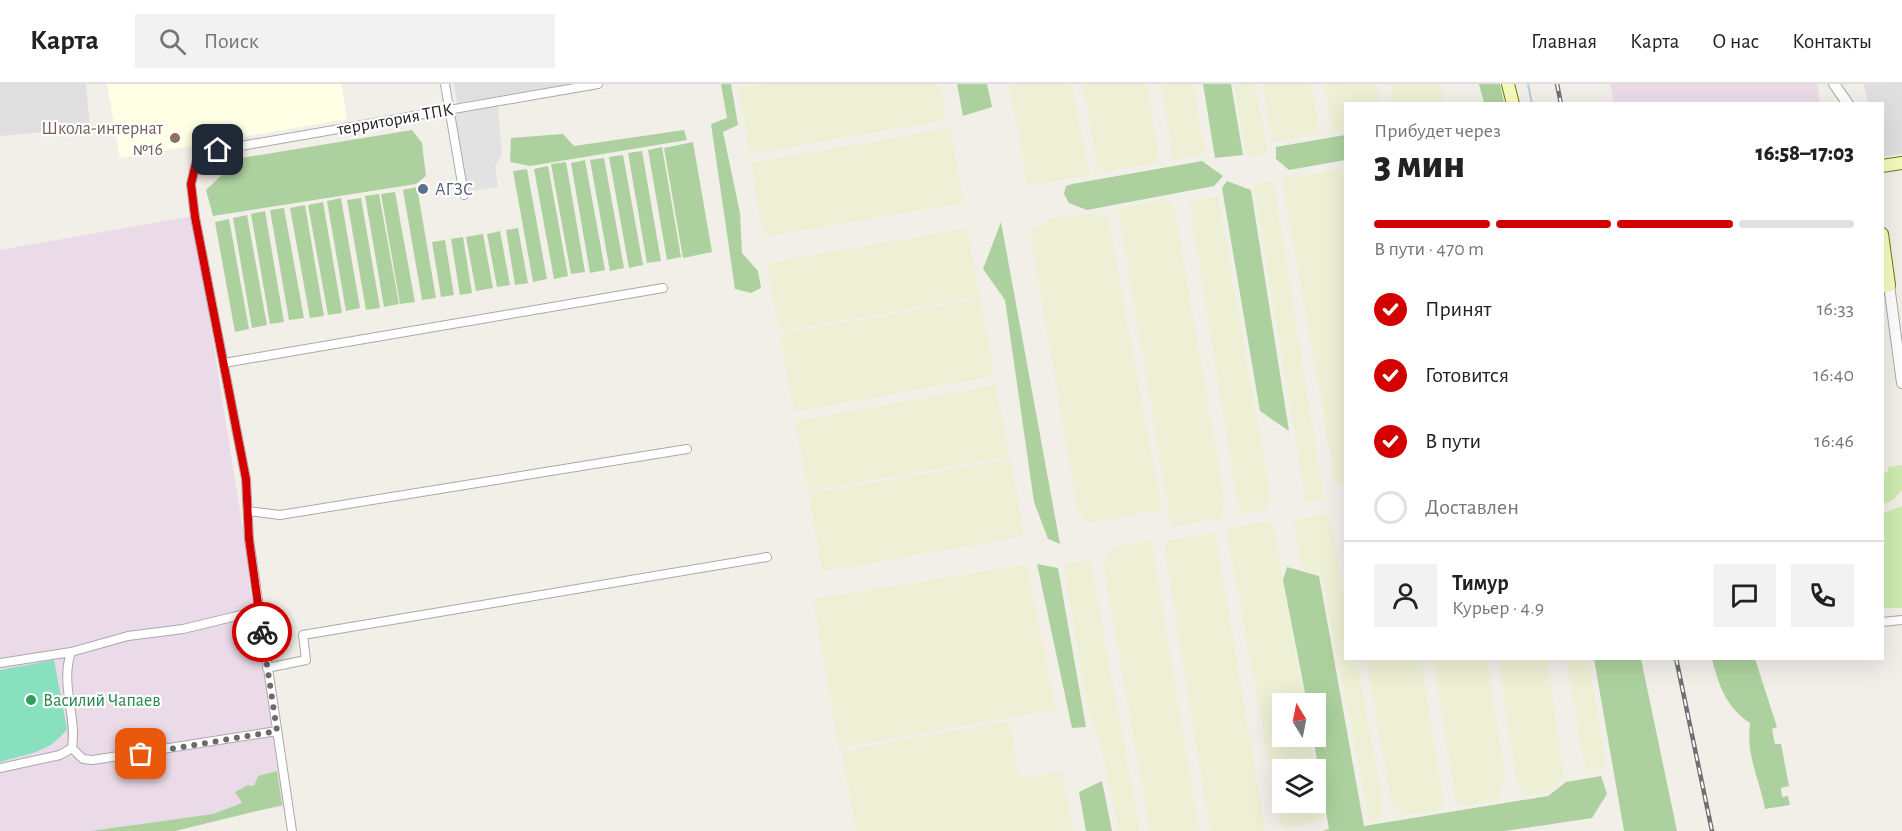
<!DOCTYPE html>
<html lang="ru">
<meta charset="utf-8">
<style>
:root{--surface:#fff;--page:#f2f2f2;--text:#222;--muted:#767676;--line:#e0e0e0;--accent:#d40000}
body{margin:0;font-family:"Alegreya Sans",sans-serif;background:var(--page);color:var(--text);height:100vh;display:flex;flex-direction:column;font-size:22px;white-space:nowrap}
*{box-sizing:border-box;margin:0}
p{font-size:20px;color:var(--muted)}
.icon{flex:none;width:33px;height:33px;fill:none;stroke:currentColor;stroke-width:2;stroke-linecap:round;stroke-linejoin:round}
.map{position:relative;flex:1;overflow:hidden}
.sheet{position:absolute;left:1344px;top:18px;width:540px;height:558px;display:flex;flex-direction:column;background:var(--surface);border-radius:0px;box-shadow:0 6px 24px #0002}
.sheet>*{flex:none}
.needle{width:39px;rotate:350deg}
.tools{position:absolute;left:1272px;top:609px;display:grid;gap:12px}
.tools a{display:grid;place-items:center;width:54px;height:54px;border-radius:0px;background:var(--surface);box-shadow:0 6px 24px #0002;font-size:30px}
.pin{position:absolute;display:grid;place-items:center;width:51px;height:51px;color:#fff;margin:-26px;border-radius:12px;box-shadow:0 3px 9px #0006}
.courier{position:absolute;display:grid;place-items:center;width:60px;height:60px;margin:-30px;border:4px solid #d40000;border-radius:50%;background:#fff;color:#222;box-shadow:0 2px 8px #0007}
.summary em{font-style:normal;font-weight:800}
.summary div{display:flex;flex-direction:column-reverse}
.summary{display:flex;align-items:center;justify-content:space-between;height:102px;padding:0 30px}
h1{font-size:39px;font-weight:800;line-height:45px}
.bar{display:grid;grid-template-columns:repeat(4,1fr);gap:9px 6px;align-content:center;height:72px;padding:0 30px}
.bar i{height:8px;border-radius:4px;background:var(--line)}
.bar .active{background:var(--accent)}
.bar p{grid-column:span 4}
.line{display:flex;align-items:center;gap:15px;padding:0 30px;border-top:2px solid var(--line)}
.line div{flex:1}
.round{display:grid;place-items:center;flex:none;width:63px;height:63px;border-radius:0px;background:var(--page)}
ol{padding:0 30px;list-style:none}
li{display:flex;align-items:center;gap:18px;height:66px}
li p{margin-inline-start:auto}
li .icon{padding:6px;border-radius:50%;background:var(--accent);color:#fff;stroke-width:4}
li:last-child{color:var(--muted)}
li i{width:33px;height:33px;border:3px solid var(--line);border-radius:50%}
header{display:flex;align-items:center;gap:36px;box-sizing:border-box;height:84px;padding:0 30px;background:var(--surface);border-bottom:2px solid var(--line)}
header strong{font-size:28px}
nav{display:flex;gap:33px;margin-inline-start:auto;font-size:21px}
.search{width:420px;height:54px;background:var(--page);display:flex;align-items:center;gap:15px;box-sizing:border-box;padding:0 21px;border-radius:0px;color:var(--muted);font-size:22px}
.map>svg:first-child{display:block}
</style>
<header>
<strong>Карта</strong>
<div class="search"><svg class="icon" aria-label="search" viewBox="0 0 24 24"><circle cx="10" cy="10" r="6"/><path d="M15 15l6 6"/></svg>Поиск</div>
<nav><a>Главная</a><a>Карта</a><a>О нас</a><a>Контакты</a></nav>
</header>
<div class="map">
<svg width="1902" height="747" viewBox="0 0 1902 747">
<rect width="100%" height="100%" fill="#f2efe9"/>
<!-- residential -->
<path fill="#e0dfdf" d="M0 0H86L90 44 0 52Z
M454 0H572L457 19Z
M1864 0H1902V70L1883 73 1882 20 1868 19Z"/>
<!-- industrial -->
<path fill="#ebdbe8" d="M1610 0H1817L1820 19H1614Z
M193 132 287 722 131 747H0V166Z"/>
<!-- education -->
<path fill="#ffffe5" d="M107 0H341L347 35 120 74Z"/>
<!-- farmland -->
<path fill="#eef0d5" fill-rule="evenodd" d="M763 0H940L946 36 750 70 738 4Z
M1009 0H1071L1090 91 1028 102Z
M1082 0H1147L1159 78 1099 89Z
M1161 0H1193L1205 70 1173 76Z
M1234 0H1255L1268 68 1253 74 1246 70Z
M1262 0H1311L1320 50 1272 58Z
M1324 0H1376L1380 19 1346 20 1345 46 1333 48Z
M1390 0H1440L1444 19H1393Z
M950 44 964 119 763 153 751 79Z
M1345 84 1346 399 1336 401 1282 95Z
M1273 96 1324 415 1306 418 1253 100Z
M1218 112 1271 415 1267 425 1242 430 1238 421 1189 117Z
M1166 116 1174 122 1225 418 1221 434 1171 443 1118 124Z
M1099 128 1108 135 1162 426 1089 439 1078 428 1030 149 1048 135Z
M967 144 980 213 779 247 767 179Z
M981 215 994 292 794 328 780 250Z
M996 301 1009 372 808 407 795 337Z
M1011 375 1024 452 822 488 809 410Z
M1327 430 1332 441 1345 513 1346 574 1357 575 1383 721 1377 736 1370 738 1321 491 1302 484 1293 440 1295 435Z
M1267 437 1274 443 1304 619 1282 620V652L1310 653 1324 731 1321 737 1288 744 1280 739 1227 449 1230 444ZM1282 686H1316V718H1282Z
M1215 448 1265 743 1263 747H1210L1164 461 1167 457Z
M1151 456 1199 745V747H1150L1103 479 1115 463Z
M1090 476 1140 747H1119L1101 663 1088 625 1063 481Z
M1027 480 1056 625 839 664 813 515Z
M1366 575H1421L1443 717 1442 726 1403 731 1391 717Z
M1433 575H1487L1505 692 1496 717 1463 722 1456 717Z
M1498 575H1547L1564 691 1547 709 1525 711 1516 694Z
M1566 575H1589L1606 683 1589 688 1585 683Z
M1009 637 1020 694 1062 687 1074 747H856L842 667Z"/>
<!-- grass -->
<path fill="#cdebb0" d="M1902 381V406L1893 416 1883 421V389L1888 388V383Z
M1902 422V524H1883V429Z"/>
<!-- forest -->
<path fill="#add19e" d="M721 0H731L738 41 723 48 740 129 742 169 758 187 761 204 751 209 735 205 711 40 727 34Z
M957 0H987L992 23 963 32Z
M1203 0H1231L1243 71 1215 74Z
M1479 0H1500L1504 19H1484Z
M412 46 422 59 426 92 416 100 213 132 206 106 223 90V77Z
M684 46 687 56 530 82 510 78 511 54 563 50 574 62Z
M1345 51V76L1289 86 1276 75V63Z
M693 58 712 168 683 174 664 64Z
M662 63 681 173 667 176 648 66Z
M642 67 661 177 647 179 628 69Z
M623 71 643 181 629 184 609 73Z
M604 74 624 184 610 187 590 76Z
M585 76 605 186 590 189 571 79Z
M1202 77 1223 92 1214 102 1087 126 1069 119 1064 110 1066 102 1072 100Z
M566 78 585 188 571 190 551 80Z
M548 82 568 192 554 195 534 85Z
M527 85 547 195 533 198 513 87Z
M1227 97 1251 106 1289 347 1260 327 1222 104Z
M417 103 436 214 422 216 403 106Z
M395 108 415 218 400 220 381 110Z
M379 110 399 220 384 223 365 112Z
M341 114 360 224 346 227 327 117Z
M361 114 380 224 366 226 347 116Z
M323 118 342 229 328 231 308 121Z
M305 121 324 232 310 234 290 124Z
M284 124 304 234 289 236 270 126Z
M265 127 284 238 270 240 251 130Z
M247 131 267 241 252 244 233 134Z
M229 135 249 245 235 248 215 138Z
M1001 138 1060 460 1048 455 1034 418 1005 216 983 185Z
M518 144 528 199 515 201 506 146Z
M500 147 510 201 497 203 487 150Z
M483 150 493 204 476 207 466 153Z
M463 153 472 209 460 211 451 155Z
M445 156 454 211 441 213 432 158Z
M1037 480 1058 484 1086 643 1072 644Z
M1287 483 1319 492 1364 742 1548 712 1566 698 1601 692 1607 710 1592 734 1505 747H1322L1329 745 1313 653 1316 652V620L1307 619 1283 496Z
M1594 575H1641L1677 747H1624Z
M1712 575H1755L1777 643 1772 645 1775 660H1781L1789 702 1781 704 1782 713 1788 712 1790 721 1765 725C1759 693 1746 673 1750 639 1726 623 1719 602 1712 575Z
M277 687 282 721 175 747H91L213 730 242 719 235 708 248 701 254 702 258 692Z
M1102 697 1112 747H1086L1079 708Z"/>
<!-- pitch -->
<path fill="#88e0be" d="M54 576 67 645C49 669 27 670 0 678V586Z"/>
<!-- parking -->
<path fill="#e2e2e2" d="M498 21 502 71 495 82 498 103 468 108 454 29Z"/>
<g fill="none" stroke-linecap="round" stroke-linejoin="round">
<!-- stream -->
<path stroke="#aad3df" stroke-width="2" d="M1528 0 1532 20"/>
<defs>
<path id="minor" d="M445 0 464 111
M224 279 663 204
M248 427 280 431 687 365
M1882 538 1902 536
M0 579 71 568 128 552 183 545 258 527
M267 584 306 576 303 551 767 473
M72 664 83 675 93 676 277 647
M0 684 60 671 72 664C77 631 60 601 71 568
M292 747 249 455 246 395 195 133 191 100 196 79 218 66 598 0"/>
<path id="tertiary" d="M1834 0 1848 20
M1889 201 1902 299"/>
<path id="secondary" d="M1508 0 1513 20
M1882 82 1902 79
M1882 150 1889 201 1882 203"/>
</defs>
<!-- minor casing -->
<use href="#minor" stroke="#a9a9a9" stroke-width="10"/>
<!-- tertiary casing -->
<use href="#tertiary" stroke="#a9a9a9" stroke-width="12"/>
<!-- secondary casing -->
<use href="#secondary" stroke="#707d05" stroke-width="14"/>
<!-- minor -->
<use href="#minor" stroke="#fff" stroke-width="8"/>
<!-- tertiary -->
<use href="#tertiary" stroke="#fff" stroke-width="10"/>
<!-- secondary -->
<use href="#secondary" stroke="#f7fabf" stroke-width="12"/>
<defs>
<path id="rail" d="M1557 0 1561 20
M1676 574 1712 747"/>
</defs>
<!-- rail casing -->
<use href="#rail" stroke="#707070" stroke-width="4.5"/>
<!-- rail -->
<use href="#rail" stroke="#fff" stroke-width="2" stroke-dasharray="7" stroke-linecap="butt"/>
</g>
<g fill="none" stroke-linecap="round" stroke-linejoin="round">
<!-- done -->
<path stroke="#6b6a68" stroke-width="6" stroke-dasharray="0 10.8" d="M141 670 277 647 262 548"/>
<!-- route -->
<path stroke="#d40000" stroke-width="8" d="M218 66 196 79 191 100 195 133 246 395 249 455 262 548"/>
</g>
<!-- markers -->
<circle fill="#8d6e63" stroke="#fff" stroke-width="2" cx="175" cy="54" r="6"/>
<circle fill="#5c6f8a" stroke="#fff" stroke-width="2" cx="423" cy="105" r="6"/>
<circle fill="#2e9e5b" stroke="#fff" stroke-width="2" cx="31" cy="616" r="6"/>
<g text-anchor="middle" stroke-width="4.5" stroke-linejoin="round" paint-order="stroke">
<!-- street labels -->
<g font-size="18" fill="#222" stroke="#fff">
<text transform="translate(395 35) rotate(-10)" y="6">территория ТПК</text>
</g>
<!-- education labels -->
<g font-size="18" fill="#785e54" stroke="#fff" text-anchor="end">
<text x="163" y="50">Школа-интернат<tspan x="163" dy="21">№16</tspan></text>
</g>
<!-- service labels -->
<g font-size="18" fill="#4e5e75" stroke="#fff" text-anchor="start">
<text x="435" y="111">АГЗС</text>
</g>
<!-- leisure labels -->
<g font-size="18" fill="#27864d" stroke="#fff" text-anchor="start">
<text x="43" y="622">Василий Чапаев</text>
</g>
</g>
</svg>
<div class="tools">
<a><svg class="needle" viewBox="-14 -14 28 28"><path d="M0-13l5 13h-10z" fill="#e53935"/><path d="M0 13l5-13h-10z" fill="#767676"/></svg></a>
<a><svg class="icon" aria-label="layers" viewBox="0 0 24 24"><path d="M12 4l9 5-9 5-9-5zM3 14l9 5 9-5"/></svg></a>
</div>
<div class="pin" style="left:141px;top:670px;background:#ea580c"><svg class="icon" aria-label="bag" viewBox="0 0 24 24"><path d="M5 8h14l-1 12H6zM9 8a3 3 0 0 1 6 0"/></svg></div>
<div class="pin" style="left:218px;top:66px;background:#1f2937"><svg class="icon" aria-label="home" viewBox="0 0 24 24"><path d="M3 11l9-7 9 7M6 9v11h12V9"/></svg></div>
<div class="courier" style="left:262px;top:548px"><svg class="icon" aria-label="bike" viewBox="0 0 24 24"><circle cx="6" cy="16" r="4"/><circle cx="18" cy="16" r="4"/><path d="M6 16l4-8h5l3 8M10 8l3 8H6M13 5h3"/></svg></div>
<section class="sheet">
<div class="summary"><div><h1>3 мин</h1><p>Прибудет через</p></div><em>16:58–17:03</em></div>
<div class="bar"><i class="active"></i><i class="active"></i><i class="active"></i><i></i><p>В пути · 470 m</p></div>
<ol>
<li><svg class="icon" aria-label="check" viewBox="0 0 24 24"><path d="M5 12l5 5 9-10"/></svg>Принят<p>16:33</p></li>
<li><svg class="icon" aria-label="check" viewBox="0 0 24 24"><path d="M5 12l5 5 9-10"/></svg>Готовится<p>16:40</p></li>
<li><svg class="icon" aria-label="check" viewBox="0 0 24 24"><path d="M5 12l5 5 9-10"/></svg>В пути<p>16:46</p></li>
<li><i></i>Доставлен</li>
</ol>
<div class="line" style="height:108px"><a class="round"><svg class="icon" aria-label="person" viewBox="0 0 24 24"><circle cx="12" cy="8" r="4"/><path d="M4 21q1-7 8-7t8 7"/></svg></a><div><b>Тимур</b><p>Курьер · 4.9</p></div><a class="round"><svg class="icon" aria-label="chat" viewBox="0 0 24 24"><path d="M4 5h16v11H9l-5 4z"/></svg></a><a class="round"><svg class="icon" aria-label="phone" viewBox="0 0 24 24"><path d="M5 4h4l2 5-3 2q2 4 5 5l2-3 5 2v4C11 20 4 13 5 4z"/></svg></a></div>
</section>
</div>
